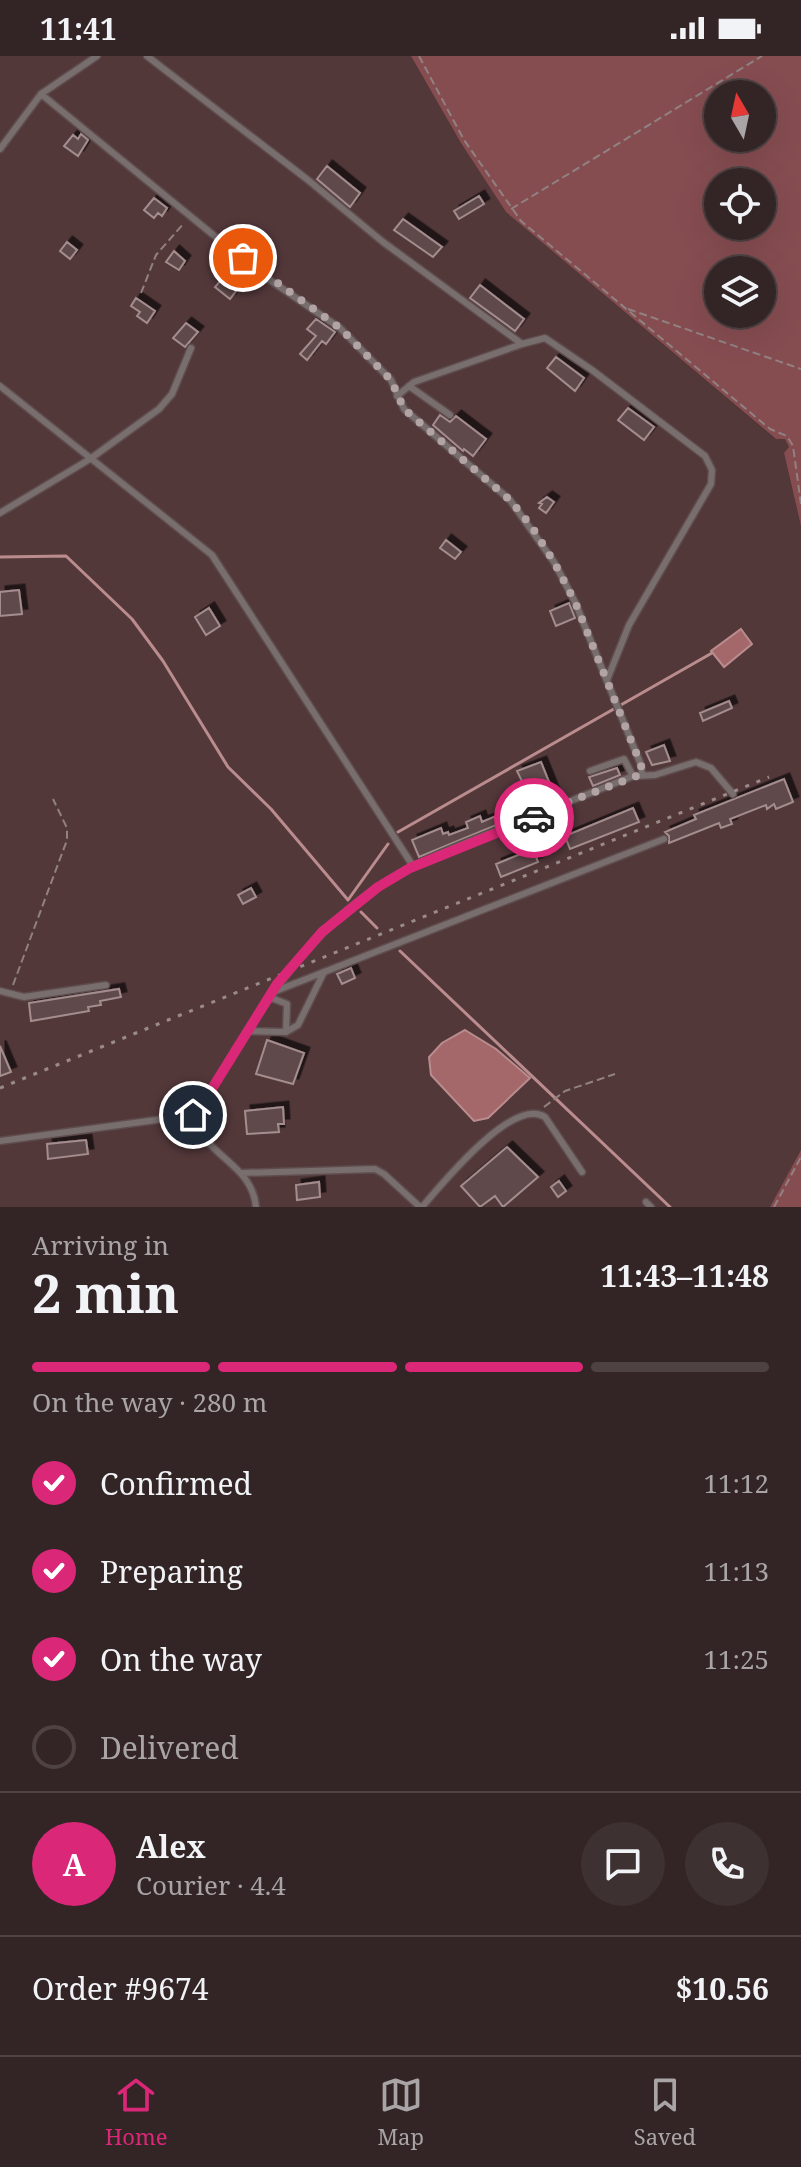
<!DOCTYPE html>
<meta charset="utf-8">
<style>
:root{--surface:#332526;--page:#3e3132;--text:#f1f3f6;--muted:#a9a5a7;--line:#4e4243;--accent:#db2777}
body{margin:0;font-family:"Noto Serif",serif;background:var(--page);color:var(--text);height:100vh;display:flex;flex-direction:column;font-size:30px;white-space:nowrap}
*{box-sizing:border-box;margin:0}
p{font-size:26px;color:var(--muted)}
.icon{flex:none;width:44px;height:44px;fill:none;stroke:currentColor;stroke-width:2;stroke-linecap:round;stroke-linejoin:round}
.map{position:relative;height:1151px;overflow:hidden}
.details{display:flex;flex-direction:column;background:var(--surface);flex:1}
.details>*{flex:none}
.needle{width:52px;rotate:351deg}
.controls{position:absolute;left:704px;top:24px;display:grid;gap:16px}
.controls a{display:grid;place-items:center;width:72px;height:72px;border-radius:50%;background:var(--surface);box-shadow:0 8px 32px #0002,0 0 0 2px var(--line);font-size:40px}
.pin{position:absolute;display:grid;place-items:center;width:68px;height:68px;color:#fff;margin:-34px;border:4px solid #fff;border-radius:50%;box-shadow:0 2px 8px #0007}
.courier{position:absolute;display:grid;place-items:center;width:80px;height:80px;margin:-40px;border:6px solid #db2777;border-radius:50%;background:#fff;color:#222;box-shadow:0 2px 10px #0007}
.summary em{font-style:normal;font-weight:700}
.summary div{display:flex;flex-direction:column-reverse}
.summary{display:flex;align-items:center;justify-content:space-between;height:136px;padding:0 32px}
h1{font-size:52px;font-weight:700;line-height:60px}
.bar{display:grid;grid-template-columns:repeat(4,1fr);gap:12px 8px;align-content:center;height:96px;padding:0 32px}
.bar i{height:10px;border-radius:6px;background:var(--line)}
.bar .active{background:var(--accent)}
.bar p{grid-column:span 4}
.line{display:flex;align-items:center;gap:20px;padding:0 32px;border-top:2px solid var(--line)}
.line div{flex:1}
.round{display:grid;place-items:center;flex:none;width:84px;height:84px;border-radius:42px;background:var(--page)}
ol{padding:0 32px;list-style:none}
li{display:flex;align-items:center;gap:24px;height:88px}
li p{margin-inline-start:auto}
li .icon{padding:8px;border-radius:50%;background:var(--accent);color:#fff;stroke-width:4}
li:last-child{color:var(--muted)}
li i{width:44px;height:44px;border:4px solid var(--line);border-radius:50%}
.status{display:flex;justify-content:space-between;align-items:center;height:56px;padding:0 40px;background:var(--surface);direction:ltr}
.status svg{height:22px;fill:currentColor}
.tabs{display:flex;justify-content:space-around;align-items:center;height:112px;border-top:2px solid var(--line);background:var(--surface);font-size:22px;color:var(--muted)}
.tabs a{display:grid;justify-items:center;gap:4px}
.tabs .active{color:var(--accent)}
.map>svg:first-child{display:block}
</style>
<div class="status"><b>11:41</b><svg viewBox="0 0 49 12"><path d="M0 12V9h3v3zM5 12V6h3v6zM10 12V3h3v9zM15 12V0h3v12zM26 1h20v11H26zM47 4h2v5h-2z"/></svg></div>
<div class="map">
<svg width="801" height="1151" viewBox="0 0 801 1151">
<defs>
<filter id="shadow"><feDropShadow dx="5.5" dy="-5.5" stdDeviation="0" flood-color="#0009"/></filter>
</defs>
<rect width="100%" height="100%" fill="#443132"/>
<!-- built -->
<path fill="#53383a" d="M0 0H411L461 87 506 156 775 383H785L789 391 784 398 801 470V1094L770 1151H0Z"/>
<!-- forest -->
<path fill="#864d51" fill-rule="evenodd" d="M411 0H801V470L784 397 789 391 785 383H776L506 156 461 87ZM718 38H762V82H718ZM718 126H762V170H718ZM718 214H762V258H718Z
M801 1094V1151H770Z"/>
<!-- water -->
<path fill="#a4686b" stroke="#ba8c8e" stroke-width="2" d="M741 573 752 588 724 611 711 595Z
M465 974 496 993 530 1022 488 1062 474 1065 431 1019 429 1001 442 987Z"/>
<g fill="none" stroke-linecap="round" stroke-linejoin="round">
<!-- stream -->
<path stroke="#ba8c8e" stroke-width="3" d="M0 501 66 500 132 563 163 605 228 711 271 753 348 844 388 788
M398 776 712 597
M361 856 377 872
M400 895 670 1151"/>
</g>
<!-- building -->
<path fill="#5e4a4b" stroke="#a48d8e" stroke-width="2" filter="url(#shadow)" d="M81 78 88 84 78 100 64 90 73 79 78 83Z
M327 110 360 137 350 151 317 123Z
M479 140 484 148 459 163 454 155Z
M154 142 167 152 162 160 158 157 154 162 144 154Z
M403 163 442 191 433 201 394 174Z
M67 186 77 194 70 203 60 195Z
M174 195 185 205 179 214 166 206Z
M221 224 236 235 230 243 215 231Z
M480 229 524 263 515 275 470 242Z
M136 242 155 255 147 267 137 260 140 256 131 250Z
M316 263 335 276 326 288 322 285 307 304 300 298 316 280 307 273Z
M186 267 198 276 185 291 173 282Z
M556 301 584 322 575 335 547 312Z
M628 352 654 371 644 384 618 364Z
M440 359 450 366 456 360 486 383 473 400 464 393 463 395 433 369Z
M547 441 554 446 546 457 539 452 542 448 539 447Z
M446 484 461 496 455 503 440 492Z
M19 534 22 558 0 560V536Z
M569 547 575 562 556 570 550 555Z
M209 552 220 570 206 579 195 561Z
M729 645 732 652 703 665 700 657Z
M664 689 670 705 652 709 646 696Z
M541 706 557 746 537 756 517 715Z
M617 712 620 719 593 730 589 721Z
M784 723 793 746 776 753 774 748 767 753 766 749 730 763 732 768 721 772 719 767 669 787V780L665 776 696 763 694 759Z
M520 750 523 758 419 801 412 784 441 772 443 778 448 776 449 779 468 772 466 766 480 760 482 766Z
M633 752 639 766 570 793 565 780Z
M533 793 538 806 501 821 496 808Z
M251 832 256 841 243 848 238 839Z
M351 912 355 922 342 928 337 918Z
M119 933 121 941 100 945 101 949 88 951 89 955 31 965 29 947Z
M267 984 304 997 293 1028 256 1018Z
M0 990 11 1016 0 1020Z
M283 1051 284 1068H278L279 1076 247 1078 245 1055Z
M86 1084 88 1098 48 1103 47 1088Z
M507 1091 538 1121 503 1151 495 1140 480 1151 461 1130Z
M559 1125 566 1135 558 1141 551 1131Z
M319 1126 320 1141 297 1144 296 1129Z"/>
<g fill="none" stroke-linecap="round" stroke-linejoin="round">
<defs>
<path id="service" d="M147 0 308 124 383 186 522 288 545 282 592 314 705 400 712 414 711 428 629 569 607 624
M41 38 261 218 340 272 391 324 404 353 510 444 554 506 575 546 641 709 642 718
M0 93 41 38 97 0
M0 330 212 499 413 810
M409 330 450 359
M397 340 414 326 522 288
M0 457 90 403 159 353 172 338 191 292
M590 715 624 703 633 720
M524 743 531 761
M0 935 24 941 106 929
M273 936 664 783
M248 975 286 976 287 948 269 941
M286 976 298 969 324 916
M193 1059 200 1052C259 956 303 871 406 814 445 793 490 778 531 761L541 762 553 758 563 748 633 720 655 719 696 706 711 712 733 738
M0 1085 193 1059C205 1102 252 1107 256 1151
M242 1117 375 1113 384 1118 420 1151
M646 1146 651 1151
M422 1151C442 1128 513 1040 545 1061L582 1116"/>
</defs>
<!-- service casing -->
<use href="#service" stroke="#5f4d4e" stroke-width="9"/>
<!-- path -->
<path stroke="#918182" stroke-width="2" stroke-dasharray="8 4" stroke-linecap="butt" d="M419 0 464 84 521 165 770 373 787 380 793 390 801 448
M511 153 762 0
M141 237 156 199 184 167
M628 253 801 313
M13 929 67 784V772L53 743
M544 1051 565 1035 615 1018
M774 1151 801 1101"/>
<!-- service -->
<use href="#service" stroke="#786e6e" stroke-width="6"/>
<!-- rail -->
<path stroke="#9a8a8b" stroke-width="3" stroke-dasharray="4 8" stroke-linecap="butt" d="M0 1032 769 721"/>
</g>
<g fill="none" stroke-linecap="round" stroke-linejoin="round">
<!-- done -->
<path stroke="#b2a3a4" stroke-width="8" stroke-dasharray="0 14.4" d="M243 202 340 272 391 324 404 353 510 444 532 471 554 506 575 546 641 709 642 718 563 748 553 758 534 762"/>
<!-- route -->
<path stroke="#db2777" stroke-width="10" d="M193 1059 200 1052 277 928 322 876 378 831 410 812 534 762"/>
</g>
</svg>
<div class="controls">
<a><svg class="needle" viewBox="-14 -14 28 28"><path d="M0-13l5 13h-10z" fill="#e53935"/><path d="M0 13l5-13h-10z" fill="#a9a5a7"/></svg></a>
<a><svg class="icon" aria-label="locate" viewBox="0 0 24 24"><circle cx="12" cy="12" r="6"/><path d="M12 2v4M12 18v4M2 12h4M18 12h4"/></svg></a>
<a><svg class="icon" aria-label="layers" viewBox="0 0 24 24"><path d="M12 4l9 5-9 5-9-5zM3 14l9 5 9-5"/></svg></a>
</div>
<div class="pin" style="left:243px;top:202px;background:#ea580c"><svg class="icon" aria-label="bag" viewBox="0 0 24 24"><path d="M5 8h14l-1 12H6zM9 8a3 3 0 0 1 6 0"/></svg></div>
<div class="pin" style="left:193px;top:1059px;background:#1f2937"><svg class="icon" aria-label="home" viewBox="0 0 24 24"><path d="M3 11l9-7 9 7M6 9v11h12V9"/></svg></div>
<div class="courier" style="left:534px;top:762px"><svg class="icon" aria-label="car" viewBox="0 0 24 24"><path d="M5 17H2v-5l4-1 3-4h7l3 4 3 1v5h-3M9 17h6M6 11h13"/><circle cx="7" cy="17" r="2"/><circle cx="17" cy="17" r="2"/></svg></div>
</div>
<section class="details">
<div class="summary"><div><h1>2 min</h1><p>Arriving in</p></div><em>11:43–11:48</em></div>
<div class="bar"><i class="active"></i><i class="active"></i><i class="active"></i><i></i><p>On the way · 280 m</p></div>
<ol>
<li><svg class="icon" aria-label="check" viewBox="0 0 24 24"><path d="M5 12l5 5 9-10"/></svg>Confirmed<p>11:12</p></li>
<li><svg class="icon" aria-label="check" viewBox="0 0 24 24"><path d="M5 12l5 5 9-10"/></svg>Preparing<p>11:13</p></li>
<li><svg class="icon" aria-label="check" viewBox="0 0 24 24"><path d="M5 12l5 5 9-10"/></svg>On the way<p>11:25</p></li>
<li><i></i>Delivered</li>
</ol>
<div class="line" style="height:144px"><b class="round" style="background:var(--accent);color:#fff">A</b><div><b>Alex</b><p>Courier · 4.4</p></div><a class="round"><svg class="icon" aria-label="chat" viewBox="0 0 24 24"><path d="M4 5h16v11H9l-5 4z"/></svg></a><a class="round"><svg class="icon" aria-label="phone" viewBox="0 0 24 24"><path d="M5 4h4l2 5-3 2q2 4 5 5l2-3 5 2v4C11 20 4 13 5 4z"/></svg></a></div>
<div class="line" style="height:104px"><div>Order #9674</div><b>$10.56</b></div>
</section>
<nav class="tabs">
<a class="active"><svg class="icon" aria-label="home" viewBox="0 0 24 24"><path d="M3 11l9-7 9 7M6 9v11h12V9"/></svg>Home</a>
<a><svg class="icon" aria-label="map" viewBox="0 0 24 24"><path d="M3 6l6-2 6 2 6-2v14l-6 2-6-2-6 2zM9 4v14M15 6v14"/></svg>Map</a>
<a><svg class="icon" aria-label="saved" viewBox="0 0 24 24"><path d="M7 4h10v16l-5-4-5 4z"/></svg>Saved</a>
</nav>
